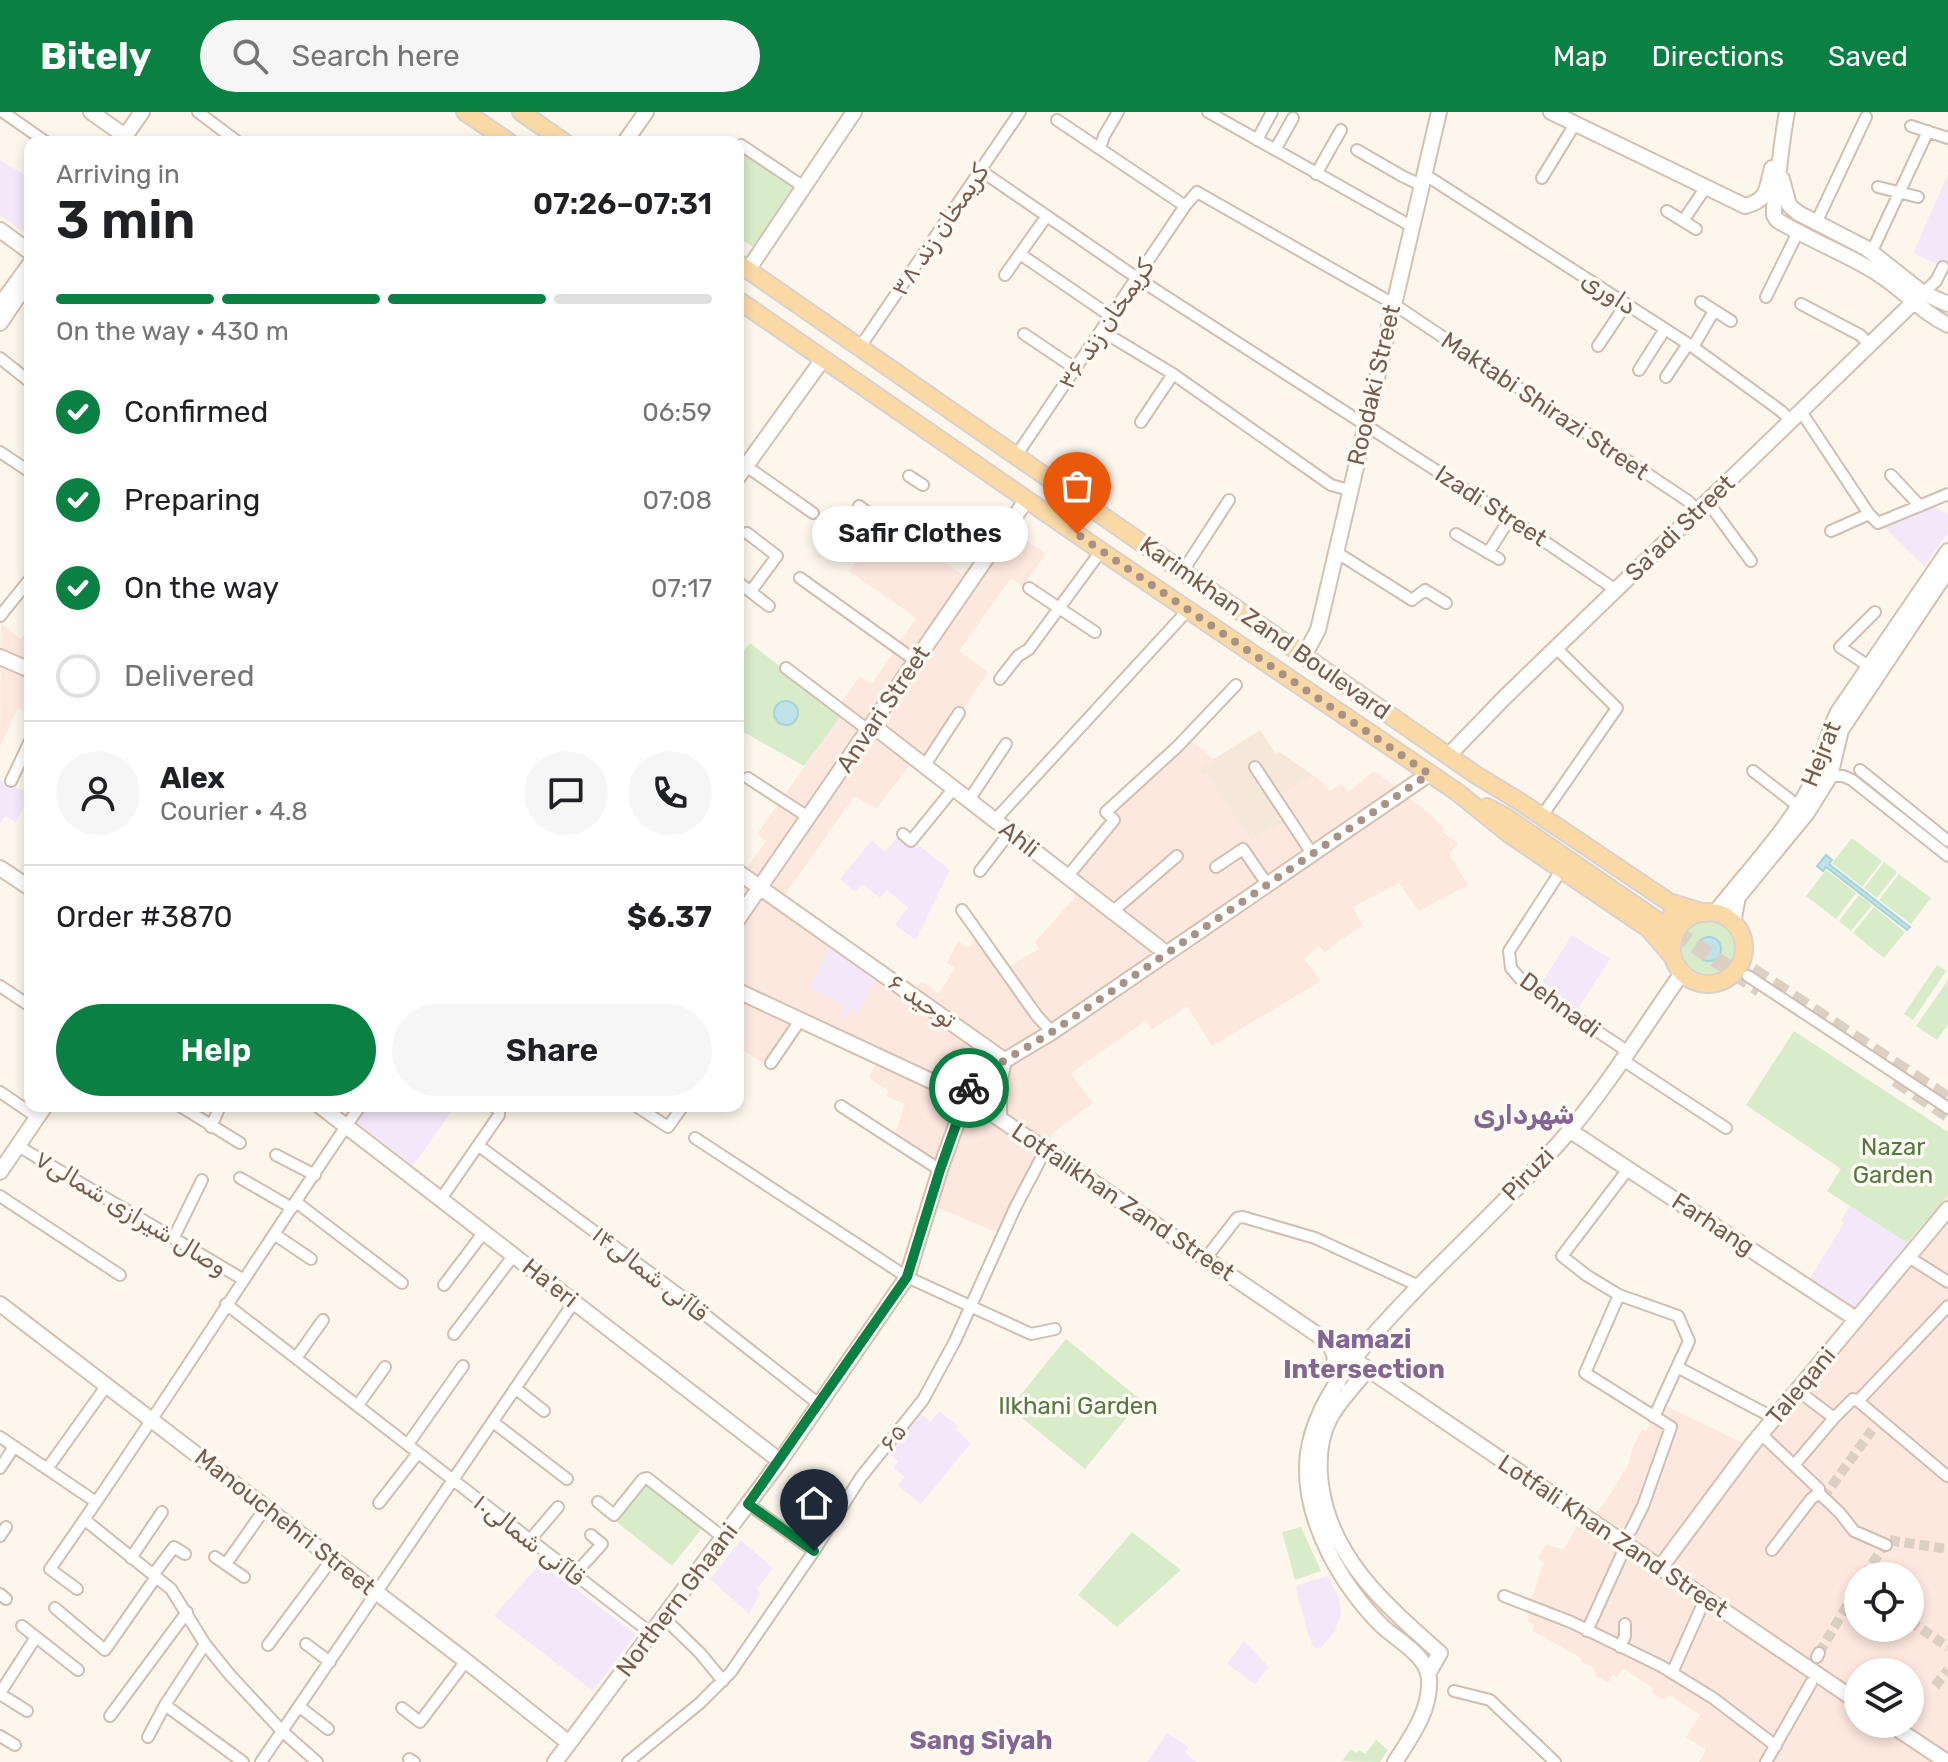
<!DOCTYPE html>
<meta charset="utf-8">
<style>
:root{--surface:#fff;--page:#f6f6f6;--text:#202124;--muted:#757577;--line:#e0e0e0;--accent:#0b8043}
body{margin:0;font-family:Rubik,Vazirmatn,sans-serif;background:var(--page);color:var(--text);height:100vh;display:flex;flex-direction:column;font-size:30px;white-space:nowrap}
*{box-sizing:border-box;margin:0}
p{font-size:26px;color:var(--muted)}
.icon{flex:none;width:44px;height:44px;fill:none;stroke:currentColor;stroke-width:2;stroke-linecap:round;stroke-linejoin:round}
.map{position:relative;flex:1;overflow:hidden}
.details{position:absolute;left:24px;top:24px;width:720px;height:976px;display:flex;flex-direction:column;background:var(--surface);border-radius:16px;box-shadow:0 4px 12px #0003}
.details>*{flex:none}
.controls{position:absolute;left:1844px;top:1450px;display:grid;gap:16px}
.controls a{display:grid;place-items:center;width:80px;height:80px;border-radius:50%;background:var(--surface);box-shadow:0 4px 12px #0003;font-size:40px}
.pin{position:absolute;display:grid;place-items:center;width:68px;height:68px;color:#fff;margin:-82px -34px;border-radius:50% 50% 50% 0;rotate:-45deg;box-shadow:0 0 8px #0007}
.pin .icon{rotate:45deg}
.courier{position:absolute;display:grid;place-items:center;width:80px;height:80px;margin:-40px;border:6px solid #0b8043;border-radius:50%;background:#fff;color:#222;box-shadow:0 2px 10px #0007}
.bubble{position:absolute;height:56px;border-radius:28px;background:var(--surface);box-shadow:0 4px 12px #0003;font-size:26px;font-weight:600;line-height:56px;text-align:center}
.headline em{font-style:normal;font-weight:600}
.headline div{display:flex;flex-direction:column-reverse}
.headline{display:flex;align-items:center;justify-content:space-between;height:136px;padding:0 32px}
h1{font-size:52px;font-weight:600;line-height:60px}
.bar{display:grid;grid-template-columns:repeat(4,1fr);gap:12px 8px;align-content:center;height:96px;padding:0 32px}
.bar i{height:10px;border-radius:6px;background:var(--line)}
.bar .selected{background:var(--accent)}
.bar p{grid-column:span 4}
.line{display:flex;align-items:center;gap:20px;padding:0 32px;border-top:2px solid var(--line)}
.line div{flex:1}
.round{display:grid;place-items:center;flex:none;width:84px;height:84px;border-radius:42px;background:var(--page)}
ol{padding:0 32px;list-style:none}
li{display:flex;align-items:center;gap:24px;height:88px}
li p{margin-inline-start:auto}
li .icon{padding:8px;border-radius:50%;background:var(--accent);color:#fff;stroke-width:4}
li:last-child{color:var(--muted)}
li i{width:44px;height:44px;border:4px solid var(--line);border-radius:50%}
.button{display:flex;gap:16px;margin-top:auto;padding:16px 32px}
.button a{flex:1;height:92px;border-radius:48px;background:var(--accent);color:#fff;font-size:32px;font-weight:600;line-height:92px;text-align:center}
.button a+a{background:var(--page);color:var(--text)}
header{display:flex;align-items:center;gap:48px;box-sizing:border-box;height:112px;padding:0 40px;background:var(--accent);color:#fff}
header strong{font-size:38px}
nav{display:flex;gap:44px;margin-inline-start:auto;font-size:28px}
.search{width:560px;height:72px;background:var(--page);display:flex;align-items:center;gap:20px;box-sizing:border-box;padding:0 28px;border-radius:44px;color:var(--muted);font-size:30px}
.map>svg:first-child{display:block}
</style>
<header>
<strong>Bitely</strong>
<div class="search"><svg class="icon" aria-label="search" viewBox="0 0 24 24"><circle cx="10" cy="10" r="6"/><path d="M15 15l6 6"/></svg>Search here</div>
<nav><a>Map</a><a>Directions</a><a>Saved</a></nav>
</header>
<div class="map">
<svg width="1948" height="1650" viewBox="0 0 1948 1650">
<rect width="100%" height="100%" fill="#fdf6ec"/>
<!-- residential -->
<path fill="#f5e8da" d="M1260 618 1275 641 1279 640 1313 663 1277 686 1287 708 1251 729 1206 663 1203 665 1197 658Z"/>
<!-- commercial -->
<path fill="#fde8e0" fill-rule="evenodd" d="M884 410 962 462 1017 422 1046 442 1023 474 1011 466 959 539 988 560 927 653 916 645 876 697 854 684 783 786 834 829 809 875 845 894 841 903 850 896 858 900 878 863 915 877 922 869 939 882 955 856 947 851 958 829 968 836 977 823 1006 856 1039 837 1035 830 1075 785 1073 759 1113 711 1104 701 1189 627 1214 648 1197 659 1203 665 1207 663 1251 729 1286 708 1277 686 1313 663 1324 671 1330 679 1342 672 1348 680 1374 659 1424 697 1444 716 1441 719 1458 731 1449 742 1468 773 1419 799 1399 771 1353 795 1362 812 1361 814 1325 840 1319 834 1304 847 1321 869 1212 934 1187 894 1152 918 1146 909 1089 948 1071 962 1093 991 1054 1020 1000 1122 934 1094 944 1063 894 1024 905 992 886 984 889 979 869 966 876 951 797 916 771 956 738 935V776L746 757 766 729 757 722 841 603 836 598 860 564 872 572 916 506 849 459Z
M1 511 20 527 28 519 30 521V601L18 596 0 635Z
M1948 1083V1650H1699L1706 1638 1686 1625 1700 1603 1669 1583 1665 1588 1651 1580 1653 1576 1623 1556 1617 1565 1613 1563 1608 1571 1596 1564 1594 1556 1580 1549 1581 1546 1532 1519 1535 1513 1527 1509 1532 1498 1528 1496 1544 1450 1538 1446 1546 1433 1564 1437 1576 1416 1603 1394 1629 1351 1632 1337 1642 1317 1646 1319 1658 1290 1751 1335 1855 1198ZM1858 1464H1910V1516H1858ZM1858 1560H1910V1612H1858Z"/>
<!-- education -->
<path fill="#f3e8fa" d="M0 48 30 66V121L27 122 0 103Z
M1948 62V157L1913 141Z
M1934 394 1948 403V420L1924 454 1884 415Z
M0 668 30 682 16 710 5 704 0 712Z
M899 723 917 737 920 734 950 758 916 828 895 813 908 796 887 778 880 786 862 772 855 780 840 767 872 728 885 740Z
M1572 823 1610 847 1576 900 1539 875Z
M831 834 877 866 858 900 850 897 845 906 840 904 845 894 809 875Z
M364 994H455L412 1055 353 1009Z
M1850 1094 1907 1131 1855 1198 1809 1168 1844 1111 1841 1108Z
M939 1299 958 1314 956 1318 971 1331 921 1392 898 1374 905 1365 893 1356 898 1349 886 1340 919 1300 930 1310Z
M741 1428 773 1456 757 1477 760 1481 749 1502 710 1467Z
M545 1446 556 1454 553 1458 594 1491 635 1522 637 1520 593 1579 494 1504Z
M1328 1464 1339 1486 1341 1503 1335 1519 1320 1537 1313 1535 1310 1528 1296 1477 1298 1473Z
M1244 1529 1269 1555 1255 1572 1227 1552Z
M1167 1621 1188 1635 1185 1640 1196 1650H1147Z"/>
<!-- green -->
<path fill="#d8ecc9" d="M745 39 796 73 753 135 738 125V50Z
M750 531 842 603 804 654 738 617V547Z
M1852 726 1882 749 1862 775 1832 751Z
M1884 750 1897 760 1877 786 1864 776Z
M1826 758 1856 781 1836 807 1806 784Z
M1899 762 1931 786 1911 812 1879 788Z
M1859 783 1872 793 1851 819 1839 809Z
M1874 795 1905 820 1884 846 1853 821Z
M1682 836a27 27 0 1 1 54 0a27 27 0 1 1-54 0Z
M1937 853 1946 859 1913 908 1904 902Z
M1948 868V912L1937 928 1916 914Z
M1794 919 1948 1020V1083L1907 1131 1827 1079 1841 1057 1746 993Z
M970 939H982L989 944 964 965 944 953 951 945Z
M1066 1227 1141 1288 1085 1357 1010 1296Z
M646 1370 703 1415 672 1454 613 1407Z
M1301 1415 1321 1459 1295 1468 1282 1420Z
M1132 1420 1181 1458 1117 1515 1078 1483Z
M1376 1628 1388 1638 1380 1650 1342 1649 1351 1637 1356 1641 1359 1638 1365 1642Z"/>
<!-- water -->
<path fill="#bfe3e8" stroke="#a5d3da" stroke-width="2" d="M774 601a12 12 0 1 1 24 0a12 12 0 1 1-24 0Z
M1826 743 1832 748 1829 752 1910 815 1907 818 1826 755 1823 759 1817 754Z
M1697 837a12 12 0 1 1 24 0a12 12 0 1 1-24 0Z"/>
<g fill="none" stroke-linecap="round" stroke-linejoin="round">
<!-- street-tunnel -->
<path stroke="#dcd0c4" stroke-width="10" stroke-dasharray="10 5" stroke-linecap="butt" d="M1823 1386 1872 1318
M1864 1464 1888 1428 1948 1437
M1910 1509 1948 1535
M1819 1541 1858 1475
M1935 1574 1948 1558"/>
<!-- primary-tunnel -->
<path stroke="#dcd0c4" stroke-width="16" stroke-dasharray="16 8" stroke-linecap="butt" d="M1655 807 1760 877
M1752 859 1948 988
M1896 967 1948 1002"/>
<defs>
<path id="street" d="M3 0 46 30
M198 0 238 30
M1208 0 1411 114
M1057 8 1185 94
M1911 14 1948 26
M1257 28 1272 0
M741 33 804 75
M1100 36 1104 24 1118 0
M1275 38 1293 6
M1357 38 1402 64 1421 73
M980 58 1137 166 1510 406 1616 478
M1316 62 1341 18
M1424 62 1693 235 1781 299 1790 308
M1542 66 1575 12
M1878 75 1918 85
M1667 99 1696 117
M1683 109 1706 75
M1816 111 1866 5
M1872 139 1928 19
M1020 142 1112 205
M1005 163 1046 105
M1923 181 1936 169 1943 155
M1766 185 1798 120
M1701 190 1731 209
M1801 192 1860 223 1870 233
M1102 219 1173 262 1331 373 1349 378
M1024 222 1076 257
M1598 234 1626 192
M860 235 1020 0
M1693 235 1714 199
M0 246 30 270
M1639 258 1665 217
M1666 265 1688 232
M1800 298 1869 402 1878 411 1948 382
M1141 310 1173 262
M0 340 30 360
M1016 344 1185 94 1197 80 1392 191 1688 389 1697 398
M746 354 813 401
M1891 363 1920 394
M909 364 923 373
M1707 389 1751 449
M859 394 878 408
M1831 419 1869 402
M747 421 777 444 751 479
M1456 422 1499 447
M1336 440 1412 488 1425 478 1446 491
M1488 441 1510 406
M1183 459 1229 388
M800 466 916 549
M738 470 769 494
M1029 476 1095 520
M0 504 30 467
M1870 555 1840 535 1875 500
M786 556 868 618
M1000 567 1018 544 1029 537 1101 439
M925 653 959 601
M1255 655 1313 743
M1860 658 1948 729
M1753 659 1798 694
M1830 664H1843L1852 668 1948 744
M748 666 808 705
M11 669 30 629
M969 688 1006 632
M1542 704 1617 596 1556 536
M995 708 1188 498
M903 722 911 729 954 676
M1216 755 1243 737 1267 772
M1562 757 1509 839 1511 856 1523 870 1627 939
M980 759 1010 720
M1067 765 1114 708 1106 700 1177 635 1236 573
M962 798 1037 904 1052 920
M1111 801 1177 744
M1748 864 1948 996
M0 874 30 894
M1621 947 1726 1016
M771 951 801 907
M0 980 37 1005
M180 994 240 1031
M636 994 668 1015 683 994
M841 994 940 1058
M211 1015 220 994
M695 1026 907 1165 1031 1222 1055 1217
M18 1034 244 1168
M479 1034 680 1183 820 1293
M276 1043 315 1063
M1629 1056 1562 1144 1586 1163 1619 1183 1678 1204 1689 1229 1654 1305
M240 1066 292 1096
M0 1084 120 1163
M441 1087 499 1003V999L494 994
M296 1090 402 1171
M274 1122 311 1147
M174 1125 202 1068
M1907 1144 1948 1170
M1206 1146 1237 1106 1243 1105 1315 1126 1419 1174
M444 1173 484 1120
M1619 1183 1585 1261 1671 1315 1643 1394 1631 1418
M226 1192 652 1522
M454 1222 514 1143
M296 1246 323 1208
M1677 1255 1774 1306
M515 1276 544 1299
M1797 1278 1834 1306 1853 1287 1858 1289 1948 1194
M1858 1289 1947 1364
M358 1293 385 1255
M493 1310 567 1367
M1761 1322 1819 1377V1381
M0 1325 96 1390
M408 1332 463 1254
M1795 1352 1834 1306
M0 1356 14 1335
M47 1357 107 1273
M598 1390 614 1403 643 1367 647 1366 724 1426
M379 1391 418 1341
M748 1392 814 1439
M85 1408 171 1477 205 1532 230 1563 282 1619 317 1650
M0 1424 6 1415
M529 1429 558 1395
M1772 1438 1811 1387 1819 1381 1840 1401 1854 1419 1886 1433
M215 1445 244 1465
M131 1446 162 1400
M226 1452 266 1395
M153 1463 174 1435 185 1442
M574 1463 602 1432 591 1423
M77 1477 50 1457C157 1305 255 1147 360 994
M0 1482 6 1487
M1504 1484 1571 1510 1661 1554 1713 1586 1776 1634
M55 1496 105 1538 156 1465
M664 1506 700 1541 723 1569
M22 1514 78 1558
M1587 1519 1622 1442
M306 1532 330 1550
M268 1533 332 1447
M1620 1535 1625 1524V1512
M1817 1545 1819 1541
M1672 1561 1701 1496
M1454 1579 1490 1588 1555 1650
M0 1581 36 1525
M0 1582 27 1599
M165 1593 243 1650
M300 1595 328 1617
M402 1596 420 1610 466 1549
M110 1604 187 1500
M0 1624 15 1633
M148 1625 165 1593 205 1532
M409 1647 414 1650
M261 1650 574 1190
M628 1650 700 1591 731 1560 814 1439 861 1365 923 1288 955 1229 1015 1096 1046 1037
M1766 1650 1811 1571"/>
<path id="secondary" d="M91 0 125 24
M1551 0 1745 94C1769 88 1766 77 1772 56
M1787 0C1781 31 1779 63 1774 95V103L1777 108C1809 128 1845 141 1877 161 1903 177 1921 200 1948 213
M121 30 142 0
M625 30 646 0
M1782 67 1789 93 1798 101 1866 136 1923 181 1948 192
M0 118 30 140
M748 158 854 0
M0 193 30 152
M0 211 30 167
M738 365 823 247
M1304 544 1318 518 1439 0
M0 545 30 558
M872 613 1166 841
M1448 644 1505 585 1923 181
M0 756 30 776
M738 760 1004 948 999 972V1006
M1715 801C1743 765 1784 721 1806 682 1821 656 1825 627 1838 600L1948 439
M738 807 1027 387
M1733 811 1738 785 1807 701 1830 664 1841 618 1948 458
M738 879 972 988 1858 1590
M320 994 780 1349
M1569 1018 1856 1207
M0 1060 45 994
M0 1192 466 1549 569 1631
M1328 1230 1334 1242 1338 1271
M1368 1257C1355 1273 1340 1288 1330 1306 1319 1327 1318 1350 1321 1373 1331 1447 1387 1494 1440 1541L1428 1562
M1660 1456 1751 1334 1948 1097
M1890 1612 1947 1650
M555 1650 780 1349 907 1165 940 1058 969 977 992 956 1052 920 1429 662
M1395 1650C1411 1625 1431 1598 1429 1567 1428 1544 1397 1528 1382 1514 1342 1474 1305 1411 1307 1353 1309 1284 1377 1219 1421 1172 1469 1123 1520 1076 1565 1024 1608 974 1644 915 1682 861"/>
<path id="primary" d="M465 0 509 30
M521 0 564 30
M738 151 1476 663 1519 689 1669 790 1705 801
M738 188 1101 439 1457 680 1509 722 1649 817 1673 845
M1487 695 1506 705 1655 807
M1672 836a36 36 0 1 1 72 0a36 36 0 1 1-72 0Z
M1649 817 1663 815 1672 805 1673 795 1669 790"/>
</defs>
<!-- street casing -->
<use href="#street" stroke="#d1beb0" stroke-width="14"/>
<!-- secondary casing -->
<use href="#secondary" stroke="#d6c0b0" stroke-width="18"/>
<!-- primary casing -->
<use href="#primary" stroke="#dad1cd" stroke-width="20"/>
<!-- street -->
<use href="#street" stroke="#fff" stroke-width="10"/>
<!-- secondary -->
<use href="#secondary" stroke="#fff" stroke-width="14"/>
<!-- primary -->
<use href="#primary" stroke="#fbd9a5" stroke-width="16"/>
</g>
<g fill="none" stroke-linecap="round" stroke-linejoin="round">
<!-- done -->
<path stroke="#a89285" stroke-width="8" stroke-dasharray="0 14.4" d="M969 976 992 956 1052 920 1429 662 1077 422"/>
<!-- route -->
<path stroke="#0b8043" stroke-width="10" d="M814 1439 748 1392 907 1165 940 1058 969 976"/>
</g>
<g text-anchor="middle" stroke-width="7" stroke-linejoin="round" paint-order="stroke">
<!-- street labels -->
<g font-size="24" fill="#7a5c4d" stroke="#fffaf3">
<text transform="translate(940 118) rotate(-56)" y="8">کریمخان زند ۳۸</text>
<text transform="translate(1609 181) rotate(33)" y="8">داوری</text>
<text transform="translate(1106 212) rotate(-56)" y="8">کریمخان زند ۳۶</text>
<text transform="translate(1374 273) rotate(-77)" y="8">Roodaki Street</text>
<text transform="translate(1545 294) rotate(34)" y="8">Maktabi Shirazi Street</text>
<text transform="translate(1491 394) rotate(33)" y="8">Izadi Street</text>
<text transform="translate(1680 416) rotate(-44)" y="8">Sa'adi Street</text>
<text transform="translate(1265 516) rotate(35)" y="8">Karimkhan Zand Boulevard</text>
<text transform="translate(883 597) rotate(-56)" y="8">Anvari Street</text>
<text transform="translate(1821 642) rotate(-68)" y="8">Hejrat</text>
<text transform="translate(1019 727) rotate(38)" y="8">Ahli</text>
<text transform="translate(922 889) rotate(35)" y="8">۶ توحید</text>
<text transform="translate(1560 893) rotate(36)" y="8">Dehnadi</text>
<text transform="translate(1528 1062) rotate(-46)" y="8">Piruzi</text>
<text transform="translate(1123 1090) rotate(34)" y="8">Lotfalikhan Zand Street</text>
<text transform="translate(131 1101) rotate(31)" y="8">وصال شیرازی شمالی۷</text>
<text transform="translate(1713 1112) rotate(33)" y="8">Farhang</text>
<text transform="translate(650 1162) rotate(38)" y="8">قاآنی شمالی۱۴</text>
<text transform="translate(550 1171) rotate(38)" y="8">Ha'eri</text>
<text transform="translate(1801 1274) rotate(-50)" y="8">Taleqani</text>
<text transform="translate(893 1325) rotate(-51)" y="8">۶۵</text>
<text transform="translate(285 1410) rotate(38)" y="8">Manouchehri Street</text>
<text transform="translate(1613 1424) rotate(34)" y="8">Lotfali Khan Zand Street</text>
<text transform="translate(529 1428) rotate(38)" y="8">قاآنی شمالی۱۰</text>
<text transform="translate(677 1488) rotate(-53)" y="8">Northern Ghaani</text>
</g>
<!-- park labels -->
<g font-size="24" fill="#537a41" stroke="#fffaf3">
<text x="1893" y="1043">Nazar<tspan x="1893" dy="28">Garden</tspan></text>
<text x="1078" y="1302">Ilkhani Garden</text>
</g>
<!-- neighbourhood labels -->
<g font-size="26" font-weight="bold" fill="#846695" stroke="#fffaf3">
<text x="1524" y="1012">شهرداری</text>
<text x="1364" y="1236">Namazi<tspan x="1364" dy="30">Intersection</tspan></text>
<text x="981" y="1637">Sang Siyah</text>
</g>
</g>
</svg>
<div class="controls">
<a><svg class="icon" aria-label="locate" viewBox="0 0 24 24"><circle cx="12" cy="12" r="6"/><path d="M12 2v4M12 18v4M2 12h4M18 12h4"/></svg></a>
<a><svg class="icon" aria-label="layers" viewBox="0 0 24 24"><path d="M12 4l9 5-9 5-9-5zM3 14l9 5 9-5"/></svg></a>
</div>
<div class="pin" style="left:1077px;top:422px;background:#ea580c"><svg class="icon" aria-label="bag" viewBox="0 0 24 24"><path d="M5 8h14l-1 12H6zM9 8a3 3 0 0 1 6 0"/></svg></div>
<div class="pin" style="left:814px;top:1439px;background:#1f2937"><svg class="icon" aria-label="home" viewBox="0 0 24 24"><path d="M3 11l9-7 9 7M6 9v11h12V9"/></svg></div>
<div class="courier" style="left:969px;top:976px"><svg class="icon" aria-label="bike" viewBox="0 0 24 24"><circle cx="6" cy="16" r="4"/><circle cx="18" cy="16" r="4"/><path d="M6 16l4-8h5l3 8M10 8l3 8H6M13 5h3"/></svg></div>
<div class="bubble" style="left:812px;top:394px;width:216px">Safir Clothes</div>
<section class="details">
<div class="headline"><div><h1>3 min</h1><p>Arriving in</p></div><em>07:26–07:31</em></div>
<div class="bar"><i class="selected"></i><i class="selected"></i><i class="selected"></i><i></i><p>On the way · 430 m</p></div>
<ol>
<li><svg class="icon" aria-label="check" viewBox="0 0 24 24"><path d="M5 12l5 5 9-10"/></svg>Confirmed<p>06:59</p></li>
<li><svg class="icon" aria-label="check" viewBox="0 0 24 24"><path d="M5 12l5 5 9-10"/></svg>Preparing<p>07:08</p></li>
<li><svg class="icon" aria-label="check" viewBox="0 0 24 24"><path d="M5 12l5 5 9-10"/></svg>On the way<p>07:17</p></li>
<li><i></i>Delivered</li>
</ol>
<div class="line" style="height:144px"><a class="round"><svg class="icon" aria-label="person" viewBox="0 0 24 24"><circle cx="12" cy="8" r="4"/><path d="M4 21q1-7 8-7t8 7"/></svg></a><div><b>Alex</b><p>Courier · 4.8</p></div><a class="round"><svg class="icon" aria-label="chat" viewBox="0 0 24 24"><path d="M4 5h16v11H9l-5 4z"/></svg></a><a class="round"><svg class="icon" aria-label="phone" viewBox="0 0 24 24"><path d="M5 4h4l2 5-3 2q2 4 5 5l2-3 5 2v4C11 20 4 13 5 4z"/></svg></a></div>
<div class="line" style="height:104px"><div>Order #3870</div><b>$6.37</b></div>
<div class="button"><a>Help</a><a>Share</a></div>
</section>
</div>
